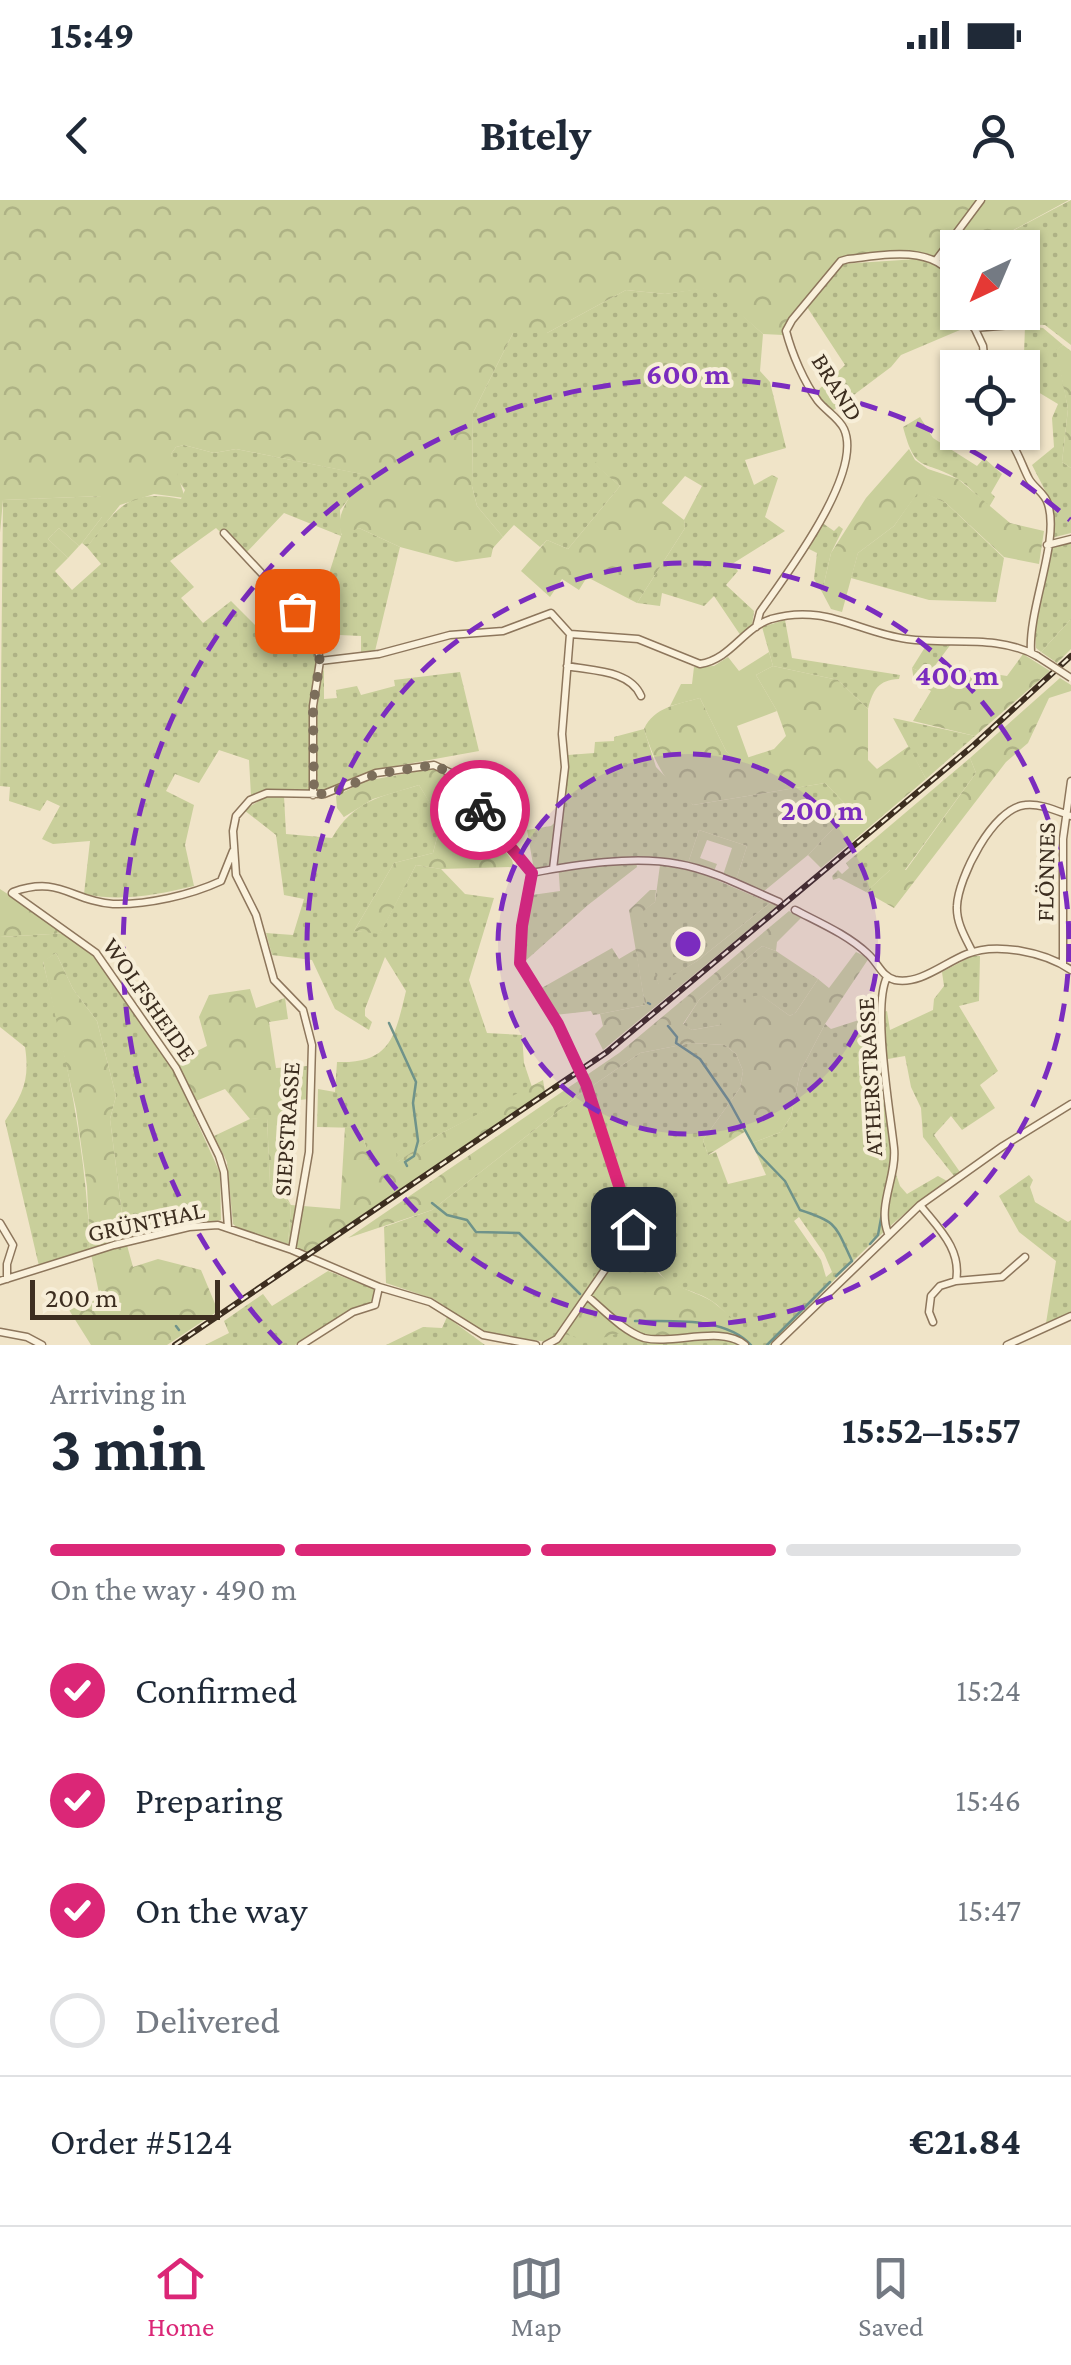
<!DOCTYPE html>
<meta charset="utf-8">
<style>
:root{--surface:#fff;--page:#f6f6f7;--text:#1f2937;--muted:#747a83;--line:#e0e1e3;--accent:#db2777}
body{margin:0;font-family:"Crimson Pro",serif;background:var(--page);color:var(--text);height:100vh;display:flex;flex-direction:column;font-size:38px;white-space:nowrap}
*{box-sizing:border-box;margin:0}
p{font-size:32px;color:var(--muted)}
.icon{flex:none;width:55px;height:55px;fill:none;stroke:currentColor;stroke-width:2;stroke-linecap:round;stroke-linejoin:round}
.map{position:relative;height:1145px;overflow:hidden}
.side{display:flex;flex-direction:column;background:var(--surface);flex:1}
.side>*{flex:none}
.needle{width:65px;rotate:224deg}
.controls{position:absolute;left:940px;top:30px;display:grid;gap:20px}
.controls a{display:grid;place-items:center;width:100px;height:100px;border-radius:0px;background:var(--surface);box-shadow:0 2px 8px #0004;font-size:50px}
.scale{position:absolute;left:30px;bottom:25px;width:190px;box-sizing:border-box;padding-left:10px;border:5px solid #3d2e20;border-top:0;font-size:28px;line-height:35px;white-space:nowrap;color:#3d2e20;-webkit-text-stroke:8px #f7eed8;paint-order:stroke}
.pin{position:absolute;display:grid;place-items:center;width:85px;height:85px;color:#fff;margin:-42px;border-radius:20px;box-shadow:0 5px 15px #0006}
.courier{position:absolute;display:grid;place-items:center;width:100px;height:100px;margin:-50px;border:8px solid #db2777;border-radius:50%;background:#fff;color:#222;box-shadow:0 2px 12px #0007}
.headline em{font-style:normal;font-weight:700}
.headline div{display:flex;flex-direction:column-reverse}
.headline{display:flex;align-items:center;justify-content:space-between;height:170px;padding:0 50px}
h1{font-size:65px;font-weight:700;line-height:75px}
.bar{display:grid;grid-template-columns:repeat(4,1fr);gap:15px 10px;align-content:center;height:120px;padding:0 50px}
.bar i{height:12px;border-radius:8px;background:var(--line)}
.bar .on{background:var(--accent)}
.bar p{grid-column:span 4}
.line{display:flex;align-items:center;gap:25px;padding:0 50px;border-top:2px solid var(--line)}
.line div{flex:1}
ol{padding:0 50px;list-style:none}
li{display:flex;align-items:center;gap:30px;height:110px}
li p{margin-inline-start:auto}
li .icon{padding:10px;border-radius:50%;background:var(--accent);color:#fff;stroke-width:4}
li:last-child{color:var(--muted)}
li i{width:55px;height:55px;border:5px solid var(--line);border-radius:50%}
.status{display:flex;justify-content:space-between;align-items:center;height:70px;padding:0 50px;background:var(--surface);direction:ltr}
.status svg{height:28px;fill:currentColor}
header{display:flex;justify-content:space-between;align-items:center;height:130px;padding:0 50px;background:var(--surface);font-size:45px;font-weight:700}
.menu{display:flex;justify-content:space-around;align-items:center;height:140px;border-top:2px solid var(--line);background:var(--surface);font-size:28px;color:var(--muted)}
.menu a{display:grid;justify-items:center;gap:5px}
.menu .on{color:var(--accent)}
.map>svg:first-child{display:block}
</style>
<div class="status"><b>15:49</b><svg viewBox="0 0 49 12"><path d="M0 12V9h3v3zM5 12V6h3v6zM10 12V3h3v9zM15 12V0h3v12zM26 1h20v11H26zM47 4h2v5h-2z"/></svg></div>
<header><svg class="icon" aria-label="back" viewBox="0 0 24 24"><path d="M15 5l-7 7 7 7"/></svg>Bitely<svg class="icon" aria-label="person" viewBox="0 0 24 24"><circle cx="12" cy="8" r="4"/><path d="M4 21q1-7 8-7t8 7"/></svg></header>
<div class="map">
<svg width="1071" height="1145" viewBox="0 0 1071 1145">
<defs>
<pattern id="grass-dots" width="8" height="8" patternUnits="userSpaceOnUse" patternTransform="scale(2.5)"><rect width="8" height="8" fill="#c9cf9b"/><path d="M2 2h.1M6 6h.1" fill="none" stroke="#aeb285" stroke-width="1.8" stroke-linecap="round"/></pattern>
<pattern id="forest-crowns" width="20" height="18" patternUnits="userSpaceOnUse" patternTransform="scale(2.5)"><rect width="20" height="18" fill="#c9cf9b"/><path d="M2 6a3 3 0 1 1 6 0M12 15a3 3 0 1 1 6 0" fill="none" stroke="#aeb285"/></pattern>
</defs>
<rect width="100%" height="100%" fill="#f0e4c8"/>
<!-- grass -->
<path fill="url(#grass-dots)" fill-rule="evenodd" d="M1071 0V145L1045 125 976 123 972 113 1022 112V48L982 47Z
M917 59C945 63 957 86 958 112L962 113 967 127 901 155 891 167 831 212 815 193 845 165 807 107 841 64Z
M711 87 763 134 760 171 770 182 786 248 745 260 754 285 772 275 778 278 765 317 785 331 732 364 738 371 726 385 754 411 752 426 741 436 714 396 704 406 662 393 660 406 637 403 685 328 684 320 702 286 685 276 661 304 601 257 595 264 620 286 568 349 547 340 540 347 514 325 503 337 477 306 472 286 473 213 513 133H547L626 90 665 94Z
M1025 126 1043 128 1063 145 1057 150 1068 209 1062 262 1071 268V333L1051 338 1050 300 1032 265 1054 247 1052 218 1058 204 1023 183Z
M920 217 933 238 977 266 984 258 1002 274 991 293 995 297 989 307C979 298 969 286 958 279 922 258 916 275 903 227Z
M184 245 214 253 236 249 362 274 354 292 340 310 341 335 359 328 400 347 375 451 361 453V436L318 434 313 424 341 336 284 313 244 355 216 328 170 361 194 387 181 398 203 423 231 401 258 428 287 406 309 431 316 462 324 471V499L337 498 336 490 357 486 361 495 395 486 394 480 460 472 479 551 374 570 327 591 285 589 251 596 249 560 219 550 199 583 175 574 166 591 194 605 185 645 194 686C155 695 123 702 84 694L90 641 53 644 42 639 60 606 47 600 40 611 9 601 10 587 0 586 3 300 102 296V317L82 343 79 346 59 328 48 339 68 358 55 371 72 390 101 364 87 347C117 308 128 288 181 299L185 290 175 276 171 254 176 247Z
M919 290 946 303 1004 358 996 402 929 400 851 378 858 353 894 326Z
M821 322 834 331 839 326 843 329 831 353 822 392 814 379 817 353 805 347Z
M1071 343V419L1041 452 1036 448 1034 423 1051 347Z
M785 420 792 458 900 475 899 479C878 480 873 490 868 509L838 480 773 466 762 427Z
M927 444H951L928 475 912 468Z
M893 518 975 536 926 579Z
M644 529 656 567 693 605 825 583 851 610 808 655 763 692 736 680 747 646 699 630 688 663 661 659 636 661 637 667 588 705 523 763 524 727 532 695 560 691 558 662 534 670 527 630 551 626 563 615 568 555 594 553 595 542 614 541V537Z
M970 558 976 573 905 670H890L866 692 839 678 833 680 832 676 838 670 842 674 849 668 846 663Z
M419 585 441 621 433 653 394 663 354 731 380 733 416 665 441 669 465 694 494 698 469 780 487 833 522 835 524 863 532 887 438 935 396 963 366 947 360 928 317 927 318 889 335 892 337 862C391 864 395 836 406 791L385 757 365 809V816L372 822 369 830 335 809 312 760 272 755 266 733 293 735 304 699 284 695 276 635 244 610 269 595 284 596 286 634 332 638C354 600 380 597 419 585Z
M660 665 698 672 770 703 697 761 659 785 648 756 640 713 655 702Z
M68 733 94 754 173 869 220 973 221 1020 125 1038 110 919 116 896 97 821 73 789 56 753 43 762C67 857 86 951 90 1049L39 1066 5 921C23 894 30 880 25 847L0 827V737Z
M762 746 776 751 818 779 796 812 790 816 762 796 720 825 692 830 683 825 699 800Z
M612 748 619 759 636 749 645 805 600 814 593 815 591 811 555 815 540 789Z
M972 756H980L979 801 959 806 998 871 980 885 995 908 962 930 951 916 934 935 960 972 954 976 923 937 921 908 911 887 905 856 888 859 895 971 900 986 907 994 938 976 947 981C881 1027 827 1088 771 1145H550L548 1142 494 1135 476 1128 434 1099 386 1083 384 1027 432 1010 579 895 640 853 691 843 725 845 736 854 743 871 740 888 703 940 708 955 716 952 728 984 766 975 752 943 781 932 791 916 800 872 825 824 831 829 887 811 890 830 933 810 934 799 944 786 942 772ZM799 1017 824 1053 832 1072 826 1077 821 1060 794 1021ZM651 1049C660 1096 685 1081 716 1104 727 1113 735 1125 744 1136L561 1127 605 1063Z
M267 917 270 983 291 1005 288 1044 240 1030 233 1024 227 962 214 936 250 919Z
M1029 975 1033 980 1030 987 1035 1002 1068 1022 1071 1020V1112L1046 1123 1056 1061 1019 1032 999 996Z
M328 1071 374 1089V1102L356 1108 295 1145H205L229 1133 224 1121 263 1094 272 1106Z
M447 1117 485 1145H386L423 1127 442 1128Z"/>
<!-- forest -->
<path fill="url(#forest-crowns)" d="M0 0H1069L982 47 958 48 957 64 953 67C923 42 876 55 840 58L802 104 783 135 763 134 710 88 665 94 626 90 547 133H513L473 213 472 286 477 306 503 337 493 348 491 357 456 362 400 347 359 328 342 336C333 310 354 298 361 274L236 249 214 253 184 245 176 247 171 254 185 298 154 294 120 305 87 347 82 343 102 317V296L3 300 0 333Z
M1063 145 1071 151V268L1062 262 1068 209 1056 150Z
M909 249 915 260 928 269 958 279 1010 323 1044 331 1039 364 1004 357 946 303 919 291 894 326 858 353H831L866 298Z
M601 256 684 320 685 328 637 403 587 377 579 390 562 379 550 397 521 371 547 340 568 349 620 286 594 264Z
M1071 419V449L1057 463 1041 452Z
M1023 454 1050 471 975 536 913 521 931 491 914 481 912 468 928 475 938 465 1007 476Z
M773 466 838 480 868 509V560L877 569 909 546 926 579 821 668 808 655 851 610 825 583 693 605C665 585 654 561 644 529 654 507 678 504 700 498L726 551 737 561 774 549 786 536 777 511 756 475Z
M1060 478 1071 485V491L1049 498 1028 543 1006 562 894 708 866 692 890 670H906L976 573 970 558Z
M436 568C468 592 487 629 512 660L514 667 441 669 416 665 380 734 354 731 394 663 433 653 441 622 419 585 373 599 344 617 337 608 336 596 365 581Z
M0 689 68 733 0 737Z
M650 690H656L655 702 641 713C648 738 649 760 659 784L697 761 770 703 777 706 603 850 595 834 603 826 600 814 645 805 629 710Z
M789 711 801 718 777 742 776 751 762 746 699 800 683 824 692 830 720 825C729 806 741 797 761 795L790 816 796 812 818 779 829 788 856 752 869 758 825 824 800 872 791 916 781 932 752 943 746 931 708 955 703 940 740 888 743 871 736 854 725 845 691 843 640 853 579 895 432 1010 348 1038 619 853Z
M56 753 73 789 97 821 116 896 110 919 125 1038 133 1067 158 1059 201 1070 218 1111 167 1145H91L69 1110 100 1098 90 1049 87 987 76 909 43 761Z
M250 789 256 808 285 798 288 819 269 822 276 868 307 866 308 899 291 901C285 931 274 978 291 1005L340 1009 345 927 360 928 366 947 395 936 397 962 438 935 543 880 545 892 307 1052 288 1044 291 1005 270 983 267 918 250 919 225 889 196 901 177 861 207 846 199 817 209 795Z
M639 1031H648L654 1041C637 1081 690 1087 713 1102 724 1110 734 1121 744 1129L745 1136 654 1138 624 1132 591 1141 564 1134 561 1127C582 1094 605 1052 639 1031Z"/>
<!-- garden -->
<path fill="#c9cf9b" d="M59 328 79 346 68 358 48 339Z
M853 351 858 353 842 412 831 409 822 392 831 353Z
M769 452 773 466 756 475 777 511 737 526 749 559 737 562 726 551 700 498 670 506 681 484H692L694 467 714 466 728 457 739 471Z
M699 630 747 646 736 680 723 675 732 648 707 640 700 658 717 664 714 671 688 663Z"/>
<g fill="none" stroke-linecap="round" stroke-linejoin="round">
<!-- stream -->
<path stroke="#6f938a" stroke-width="2.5" d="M648 803 650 804
M389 823 416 882 413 903 418 941 414 956 405 962 407 966
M668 826 677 837 676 843 700 859 729 901 757 952 785 981 800 1010C838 1022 835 1025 852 1061L836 1076
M432 1003 447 1015 467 1020 476 1032 519 1033 580 1094
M870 1044 878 1035 882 1013
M635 1121C672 1122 724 1116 751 1145
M176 1126 179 1130
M767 1145 830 1082"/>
<defs>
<path id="minor" d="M937 59 981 0
M974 128 1023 124
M964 168 978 164 984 156 983 146 967 112
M958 169 951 170 945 179 950 196 958 206
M1001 232C1017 245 1020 262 1029 279 1034 288 1045 293 1048 304 1060 341 1028 409 1031 452
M224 333 307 422 317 445 320 461 313 506V595
M1047 345 1071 339
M756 427 760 412C786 375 864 273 844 229 839 218 826 211 818 201 804 182 792 154 786 131L792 120 841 61 848 59C887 55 939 43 958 85
M570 434 638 439 700 464C731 459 743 428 771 419 825 403 859 433 907 439 950 445 997 434 1037 456
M320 461 379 454 450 435 503 431 551 413 570 434
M567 466C592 471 630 470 641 496
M553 669 565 567 562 534 570 434
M531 673 522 726 520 763 558 824 586 884 633 1029 557 1139 546 1145
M531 673C574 665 634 655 678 664 713 670 746 688 779 702
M13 692C60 675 71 701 113 704 147 705 191 695 221 681L233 651
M12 693 96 753 176 868 219 956 224 972 228 1028
M795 710C820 723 848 735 868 754 878 763 882 777 895 780 920 785 944 763 967 754 996 742 1045 752 1071 770
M972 751C965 737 956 722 957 706 958 678 993 608 1025 605 1040 603 1057 611 1071 616
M1063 764V639L1071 581
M887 777C872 807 890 911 894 948 897 976 877 1006 888 1033
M920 1005C938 1028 962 1049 956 1081L940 1086 931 1096 929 1112 933 1122
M0 1023 13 1045 7 1064V1079
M292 1050 309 952 312 845 303 810 274 780 256 715 236 675 233 631 236 616 250 600 267 593 324 594 376 573 434 565 455 575 495 631 531 673
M0 1081 114 1045 189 1027 218 1025 292 1050 379 1087 430 1102 483 1135 536 1145
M956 1081 1002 1077 1025 1057
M587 1096C604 1110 623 1131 644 1138 673 1145 722 1125 745 1145
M0 1132 27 1137 42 1145
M301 1145 353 1112 375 1105 379 1087
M775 1145 920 1005 1003 946 1071 904
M1007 1145 1071 1116"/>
</defs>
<!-- minor casing -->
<use href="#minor" stroke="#8d765c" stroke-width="9"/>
<!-- minor -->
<use href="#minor" stroke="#faf1dc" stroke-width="6"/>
<defs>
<path id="rail" d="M175 1145 607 852 974 545 1071 456"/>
</defs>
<!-- rail casing -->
<use href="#rail" stroke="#3d2e20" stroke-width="6"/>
<!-- rail -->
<use href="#rail" stroke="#f7eed8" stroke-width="2.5" stroke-dasharray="8" stroke-linecap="butt"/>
<defs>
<path id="minor-bridge" d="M1037 456 1071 478"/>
</defs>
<!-- minor-bridge casing -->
<use href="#minor-bridge" stroke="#8d765c" stroke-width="9" stroke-linecap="butt"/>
<!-- minor-bridge -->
<use href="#minor-bridge" stroke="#faf1dc" stroke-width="6"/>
</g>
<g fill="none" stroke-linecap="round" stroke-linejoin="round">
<!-- done -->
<path stroke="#7c6e5b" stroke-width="10" stroke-dasharray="0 18" d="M297 411 311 430 320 461 313 506 314 595 334 592 376 574 434 565 455 575 480 610"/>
<!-- route -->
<path stroke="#db2777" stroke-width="12" d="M480 610 532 673 522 726 520 763 558 824 586 884 633 1029"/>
</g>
<!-- distance rings -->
<circle cx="688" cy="744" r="190" fill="#7b2cbf" fill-opacity=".12"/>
<g fill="none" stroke="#7b2cbf" stroke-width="5" stroke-dasharray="18 12">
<circle cx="688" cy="744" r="190"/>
<circle cx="688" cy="744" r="381"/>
<path d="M281 1144A571 571 0 0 1 1070 320"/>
</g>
<g text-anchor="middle" stroke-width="8" stroke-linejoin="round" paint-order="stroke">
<!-- street labels -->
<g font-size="25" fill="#3d2e20" stroke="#f7eed8">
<text transform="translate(838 187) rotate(58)" y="9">BRAND</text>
<text transform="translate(1045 672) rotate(-89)" y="9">FLÖNNES</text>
<text transform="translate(150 799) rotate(55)" y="9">WOLFSHEIDE</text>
<text transform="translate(869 877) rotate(-93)" y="9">ATHERSTRASSE</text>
<text transform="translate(286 929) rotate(-86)" y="9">SIEPSTRASSE</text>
<text transform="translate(146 1021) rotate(-12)" y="9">GRÜNTHAL</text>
</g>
</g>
<circle cx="688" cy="744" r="15" fill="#7b2cbf" stroke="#f7eed8" stroke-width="5"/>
<g font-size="30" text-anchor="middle" font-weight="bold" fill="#7b2cbf" stroke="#f7eed8" stroke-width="8" stroke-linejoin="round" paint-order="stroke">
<text x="688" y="184">600 m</text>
<text x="957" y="485">400 m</text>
<text x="822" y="620">200 m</text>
</g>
</svg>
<div class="controls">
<a><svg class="needle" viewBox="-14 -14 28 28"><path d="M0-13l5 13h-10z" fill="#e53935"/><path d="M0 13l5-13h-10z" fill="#747a83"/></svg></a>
<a><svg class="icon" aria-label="locate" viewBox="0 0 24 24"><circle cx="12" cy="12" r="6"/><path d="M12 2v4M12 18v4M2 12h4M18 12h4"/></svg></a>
</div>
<div class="scale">200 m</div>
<div class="pin" style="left:297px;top:411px;background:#ea580c"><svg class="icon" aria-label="bag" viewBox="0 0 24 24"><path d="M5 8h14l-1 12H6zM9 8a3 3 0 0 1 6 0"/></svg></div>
<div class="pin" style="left:633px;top:1029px;background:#1f2937"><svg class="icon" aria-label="home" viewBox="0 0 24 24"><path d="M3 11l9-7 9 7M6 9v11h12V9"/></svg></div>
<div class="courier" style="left:480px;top:610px"><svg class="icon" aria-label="bike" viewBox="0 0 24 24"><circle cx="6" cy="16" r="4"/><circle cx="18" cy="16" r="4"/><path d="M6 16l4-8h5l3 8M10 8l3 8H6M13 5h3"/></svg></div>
</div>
<section class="side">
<div class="headline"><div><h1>3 min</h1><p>Arriving in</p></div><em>15:52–15:57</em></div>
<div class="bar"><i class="on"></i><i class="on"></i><i class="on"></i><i></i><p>On the way · 490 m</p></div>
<ol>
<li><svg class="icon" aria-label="check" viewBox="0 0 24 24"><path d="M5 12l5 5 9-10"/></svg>Confirmed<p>15:24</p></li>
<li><svg class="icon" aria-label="check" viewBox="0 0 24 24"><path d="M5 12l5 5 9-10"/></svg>Preparing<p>15:46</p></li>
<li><svg class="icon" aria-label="check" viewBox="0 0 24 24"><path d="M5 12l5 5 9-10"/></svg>On the way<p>15:47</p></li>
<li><i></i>Delivered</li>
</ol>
<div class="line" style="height:130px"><div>Order #5124</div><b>€21.84</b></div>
</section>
<nav class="menu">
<a class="on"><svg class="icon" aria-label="home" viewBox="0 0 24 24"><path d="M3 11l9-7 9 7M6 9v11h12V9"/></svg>Home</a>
<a><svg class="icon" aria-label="map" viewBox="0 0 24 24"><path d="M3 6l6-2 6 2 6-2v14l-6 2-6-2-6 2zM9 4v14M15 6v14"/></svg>Map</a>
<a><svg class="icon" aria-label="saved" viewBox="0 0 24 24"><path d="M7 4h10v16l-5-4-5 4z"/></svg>Saved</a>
</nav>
